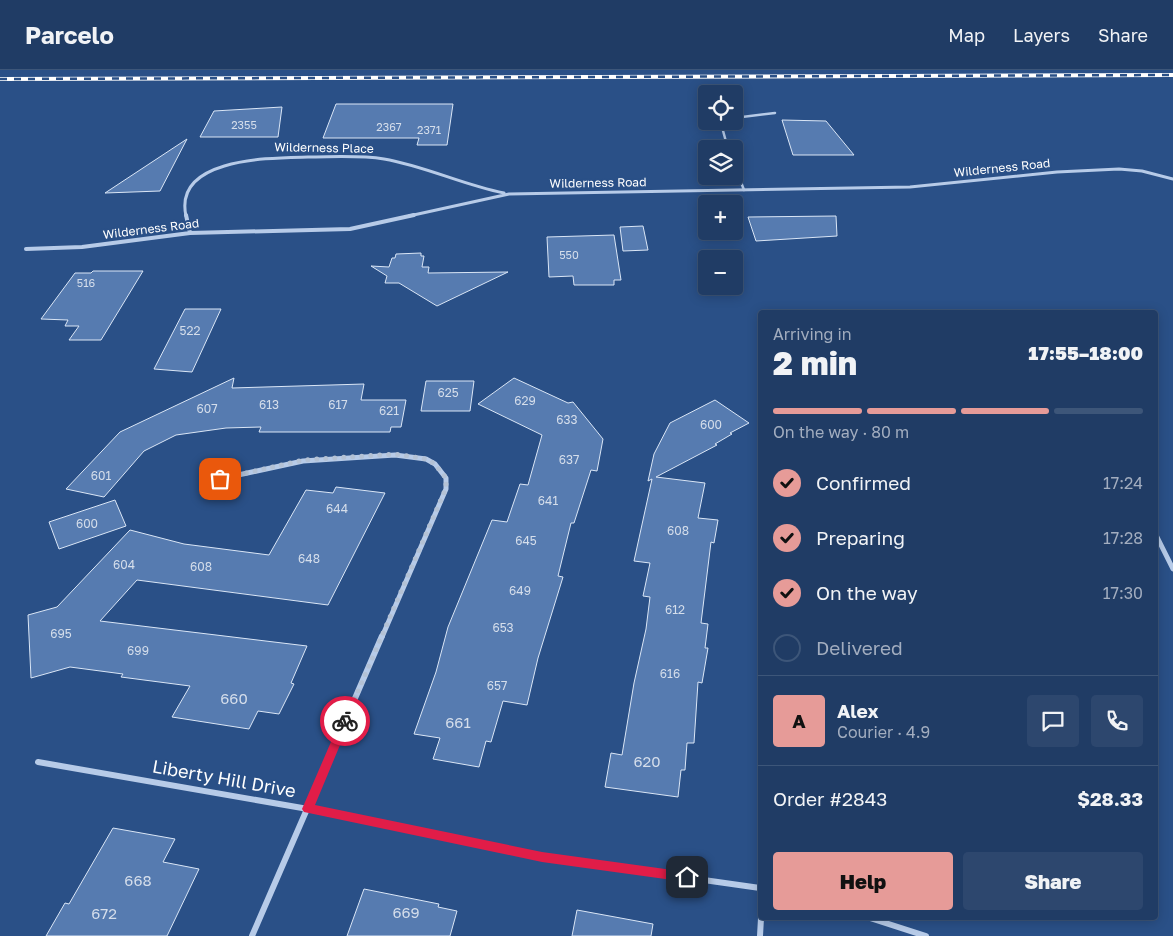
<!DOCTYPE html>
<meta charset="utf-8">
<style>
:root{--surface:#203c65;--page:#2d476e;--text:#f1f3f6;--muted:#a2adbf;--line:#3d5679;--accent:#e69b98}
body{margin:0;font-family:"Golos Text",sans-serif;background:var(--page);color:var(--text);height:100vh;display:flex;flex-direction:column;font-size:19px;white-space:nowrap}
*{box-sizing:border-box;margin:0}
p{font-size:16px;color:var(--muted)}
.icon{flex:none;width:28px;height:28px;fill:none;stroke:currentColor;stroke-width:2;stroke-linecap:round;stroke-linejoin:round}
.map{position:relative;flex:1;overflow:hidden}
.side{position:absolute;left:758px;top:240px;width:400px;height:610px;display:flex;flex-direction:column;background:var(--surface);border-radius:5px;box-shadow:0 2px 12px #0003,0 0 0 1px var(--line)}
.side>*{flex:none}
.buttons{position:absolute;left:698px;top:15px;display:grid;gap:10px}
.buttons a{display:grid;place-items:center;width:45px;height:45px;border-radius:5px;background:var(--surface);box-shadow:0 2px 12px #0003,0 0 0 1px var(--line);font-size:25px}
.pin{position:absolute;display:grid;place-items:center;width:42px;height:42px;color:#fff;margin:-21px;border-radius:10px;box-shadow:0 2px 8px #0006}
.courier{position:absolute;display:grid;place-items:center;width:50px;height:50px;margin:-25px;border:4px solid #e11d48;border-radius:50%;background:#fff;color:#222;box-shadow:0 1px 6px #0007}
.headline em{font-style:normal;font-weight:800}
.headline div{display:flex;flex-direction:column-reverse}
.headline{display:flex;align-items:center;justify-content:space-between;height:85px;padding:0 15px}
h1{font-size:32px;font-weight:800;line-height:38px}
.bar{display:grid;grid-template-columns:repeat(4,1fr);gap:8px 5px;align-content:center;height:60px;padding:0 15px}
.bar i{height:6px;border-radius:4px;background:var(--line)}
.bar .on{background:var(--accent)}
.bar p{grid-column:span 4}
.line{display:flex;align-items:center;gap:12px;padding:0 15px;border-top:1px solid var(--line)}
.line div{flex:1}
.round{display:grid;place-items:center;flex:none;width:52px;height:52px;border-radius:5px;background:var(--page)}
ol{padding:0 15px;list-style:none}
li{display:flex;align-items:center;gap:15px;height:55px}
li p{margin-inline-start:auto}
li .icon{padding:5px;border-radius:50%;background:var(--accent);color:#111;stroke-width:4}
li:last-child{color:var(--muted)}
li i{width:28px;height:28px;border:2px solid var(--line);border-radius:50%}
.button{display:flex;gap:10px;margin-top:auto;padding:10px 15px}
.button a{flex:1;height:58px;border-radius:5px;background:var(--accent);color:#111;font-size:20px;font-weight:800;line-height:58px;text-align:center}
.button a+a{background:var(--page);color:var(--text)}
header{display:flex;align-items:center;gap:30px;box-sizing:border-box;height:70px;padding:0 25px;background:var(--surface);border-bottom:1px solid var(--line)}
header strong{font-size:24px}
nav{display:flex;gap:28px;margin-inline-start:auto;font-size:18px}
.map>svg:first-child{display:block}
</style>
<header>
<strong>Parcelo</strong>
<nav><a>Map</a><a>Layers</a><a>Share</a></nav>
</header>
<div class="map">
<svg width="1173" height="866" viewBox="0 0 1173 866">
<rect width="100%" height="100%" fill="#2a5087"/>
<!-- building -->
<path fill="#567bb0" stroke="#dae6f6" d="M336 34H453L447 75H417L419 68H323Z
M282 37 278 67H200L214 41Z
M782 50 826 51 854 85H793Z
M187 69 160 121 105 123Z
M836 146 837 166 756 171 748 147Z
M643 156 648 180 623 181 620 157Z
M614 165 621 210H614V215H574L573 206 549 207 547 167Z
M421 183V186H424L422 197H429L428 203 508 202 437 236 399 213H385L387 206 371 196 389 197 392 188H395L396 184Z
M93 201H143L101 270H69L79 256H65L68 250 41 249 75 203H91Z
M185 239H221L192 302 154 299Z
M234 308 232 318 364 314 361 330H406L401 357H391L390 362H259L261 357 226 358 176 365 144 381 104 427 66 419 120 362Z
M514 308 568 333 573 332 603 369 597 401 591 400 574 453H571L558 506 563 507 538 588 527 635 503 631 491 672 486 671 479 697 433 689 440 668 414 664 436 602 448 557 492 450 507 452 520 414 528 415 542 365 478 334Z
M426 311H474L470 341H421Z
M715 330 749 353 730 363 732 364 715 374 717 375 656 407 705 413 698 448 718 450 714 473 711 472 701 553 708 554 705 578H708L702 613 698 612 694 673H687L685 700H681L678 727 605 717 611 683 622 685 634 613 646 559 650 527 643 526 650 493 634 491 652 409 648 411 654 384 670 353Z
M336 417 385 423 328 535 137 510 100 551 307 576 291 613 294 614 279 644 258 641 249 659 172 647 190 616 121 607 123 604 70 597 31 608 28 545 57 537 130 460 184 474 269 485 306 420 333 423Z
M115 430 126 456 59 479 49 452Z
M113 758 175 769 163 792 199 799 167 866H46L65 833 69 834Z
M364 819 439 834 438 837 457 841 450 866H347Z
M577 840 653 854 651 866H572Z"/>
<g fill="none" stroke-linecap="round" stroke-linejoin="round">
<!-- lane -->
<path stroke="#b7cbe8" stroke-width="2.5" d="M734 48 775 43
M725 51 722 57 728 79
M734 94 744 120"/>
<!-- street-far3 -->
<path stroke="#b7cbe8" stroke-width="3" d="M186 146C173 87 272 88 308 87 333 87 359 85 384 89 425 96 463 115 504 123
M409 146 509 124 910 117 1057 102 1119 99 1142 101 1173 109"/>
<!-- street-far2 -->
<path stroke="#b7cbe8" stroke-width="4" d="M186 145 190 163
M26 179 82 177 190 163 350 159 414 145"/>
<!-- street-far1 -->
<path stroke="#b7cbe8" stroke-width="5" d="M206 412 303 391 395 385 426 389 435 394 446 408V419L382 567
M1155 463 1173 499"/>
<!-- street -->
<path stroke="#b7cbe8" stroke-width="6" d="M38 692 308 739 542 787 760 818
M870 848 926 866
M252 866 382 566
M760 866 761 848"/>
<defs>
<path id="rail" d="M0 9 1173 5"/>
</defs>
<!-- rail casing -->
<use href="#rail" stroke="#fff" stroke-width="4"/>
<!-- rail -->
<use href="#rail" stroke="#2a5087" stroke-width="2.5" stroke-dasharray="7" stroke-linecap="butt"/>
</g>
<!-- route -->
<path fill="#e11d48" d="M345 647 350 651 315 735 542 782 687 802 693 807 691 811 687 812 542 792 304 742 302 739 340 651Z"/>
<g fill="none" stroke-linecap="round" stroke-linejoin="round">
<!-- done -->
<path stroke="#b4c2d5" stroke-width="5" stroke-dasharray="0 9" d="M220 409 303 390 395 384 426 389 435 394 446 408V418L345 651"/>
</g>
<g text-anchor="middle" stroke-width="4" stroke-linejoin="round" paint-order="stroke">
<!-- far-number labels -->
<g font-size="11" fill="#d5deeb">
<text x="244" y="59">2355</text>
<text x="389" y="61">2367</text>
<text x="429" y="64">2371</text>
<text x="569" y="189">550</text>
<text x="86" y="217">516</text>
</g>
<!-- far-street labels -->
<g font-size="12" fill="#fff" stroke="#2a5087">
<text transform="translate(324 78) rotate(1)" y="4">Wilderness Place</text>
<text transform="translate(1002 98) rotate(-6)" y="4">Wilderness Road</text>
<text transform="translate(598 113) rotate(-1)" y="4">Wilderness Road</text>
<text transform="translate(151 159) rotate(-7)" y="4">Wilderness Road</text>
</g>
<!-- number labels -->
<g font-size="12" fill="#d5deeb">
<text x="190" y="265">522</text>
<text x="448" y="327">625</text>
<text x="525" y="335">629</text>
<text x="269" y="339">613</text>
<text x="338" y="339">617</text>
<text x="207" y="343">607</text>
<text x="389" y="345">621</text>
<text x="567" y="354">633</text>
<text x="711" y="359">600</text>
<text x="569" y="394">637</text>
<text x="101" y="410">601</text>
<text x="548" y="435">641</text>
<text x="337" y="443">644</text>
<text x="87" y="458">600</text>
<text x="678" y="465">608</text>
<text x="526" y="475">645</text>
<text x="309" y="493">648</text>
<text x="124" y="499">604</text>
<text x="201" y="501">608</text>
<text x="520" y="525">649</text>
<text x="675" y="544">612</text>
<text x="503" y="562">653</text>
<text x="61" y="568">695</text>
<text x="138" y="585">699</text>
<text x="670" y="608">616</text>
<text x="497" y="620">657</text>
</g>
<!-- near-number labels -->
<g font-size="15" fill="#d5deeb">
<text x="234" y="634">660</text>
<text x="458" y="658">661</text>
<text x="647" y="697">620</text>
<text x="138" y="816">668</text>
<text x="406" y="848">669</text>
<text x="104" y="849">672</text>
</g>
<!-- near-street labels -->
<g font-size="18" fill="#fff" stroke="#2a5087">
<text transform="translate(224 709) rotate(10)" y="6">Liberty Hill Drive</text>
</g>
</g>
</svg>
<div class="buttons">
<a><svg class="icon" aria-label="locate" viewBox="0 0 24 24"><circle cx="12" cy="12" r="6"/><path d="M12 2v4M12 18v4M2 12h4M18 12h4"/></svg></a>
<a><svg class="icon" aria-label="layers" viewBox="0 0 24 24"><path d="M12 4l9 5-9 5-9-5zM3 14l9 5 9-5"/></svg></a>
<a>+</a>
<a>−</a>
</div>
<div class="pin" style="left:220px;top:409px;background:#ea580c"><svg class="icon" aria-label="bag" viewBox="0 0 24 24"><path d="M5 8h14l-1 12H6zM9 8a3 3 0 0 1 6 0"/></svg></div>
<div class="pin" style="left:687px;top:807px;background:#1f2937"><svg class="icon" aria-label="home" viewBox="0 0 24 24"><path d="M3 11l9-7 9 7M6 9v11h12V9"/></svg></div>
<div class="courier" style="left:345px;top:651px"><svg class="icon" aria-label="bike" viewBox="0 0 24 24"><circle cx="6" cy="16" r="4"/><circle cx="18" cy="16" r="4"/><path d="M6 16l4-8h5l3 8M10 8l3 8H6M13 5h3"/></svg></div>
<section class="side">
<div class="headline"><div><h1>2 min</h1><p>Arriving in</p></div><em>17:55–18:00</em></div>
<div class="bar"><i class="on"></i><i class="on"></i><i class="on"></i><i></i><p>On the way · 80 m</p></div>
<ol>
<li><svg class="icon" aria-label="check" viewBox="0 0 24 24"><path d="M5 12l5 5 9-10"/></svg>Confirmed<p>17:24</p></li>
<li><svg class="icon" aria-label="check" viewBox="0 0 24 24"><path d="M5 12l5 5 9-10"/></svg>Preparing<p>17:28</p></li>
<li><svg class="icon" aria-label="check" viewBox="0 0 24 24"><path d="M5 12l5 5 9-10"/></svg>On the way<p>17:30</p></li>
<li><i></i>Delivered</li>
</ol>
<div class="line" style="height:90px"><b class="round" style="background:var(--accent);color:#111">A</b><div><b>Alex</b><p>Courier · 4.9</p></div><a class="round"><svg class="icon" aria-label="chat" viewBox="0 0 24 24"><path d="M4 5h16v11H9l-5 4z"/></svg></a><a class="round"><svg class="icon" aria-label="phone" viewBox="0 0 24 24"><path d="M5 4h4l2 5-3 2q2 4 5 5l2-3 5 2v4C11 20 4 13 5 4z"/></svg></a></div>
<div class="line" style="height:65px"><div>Order #2843</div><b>$28.33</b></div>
<div class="button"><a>Help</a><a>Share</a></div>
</section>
</div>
